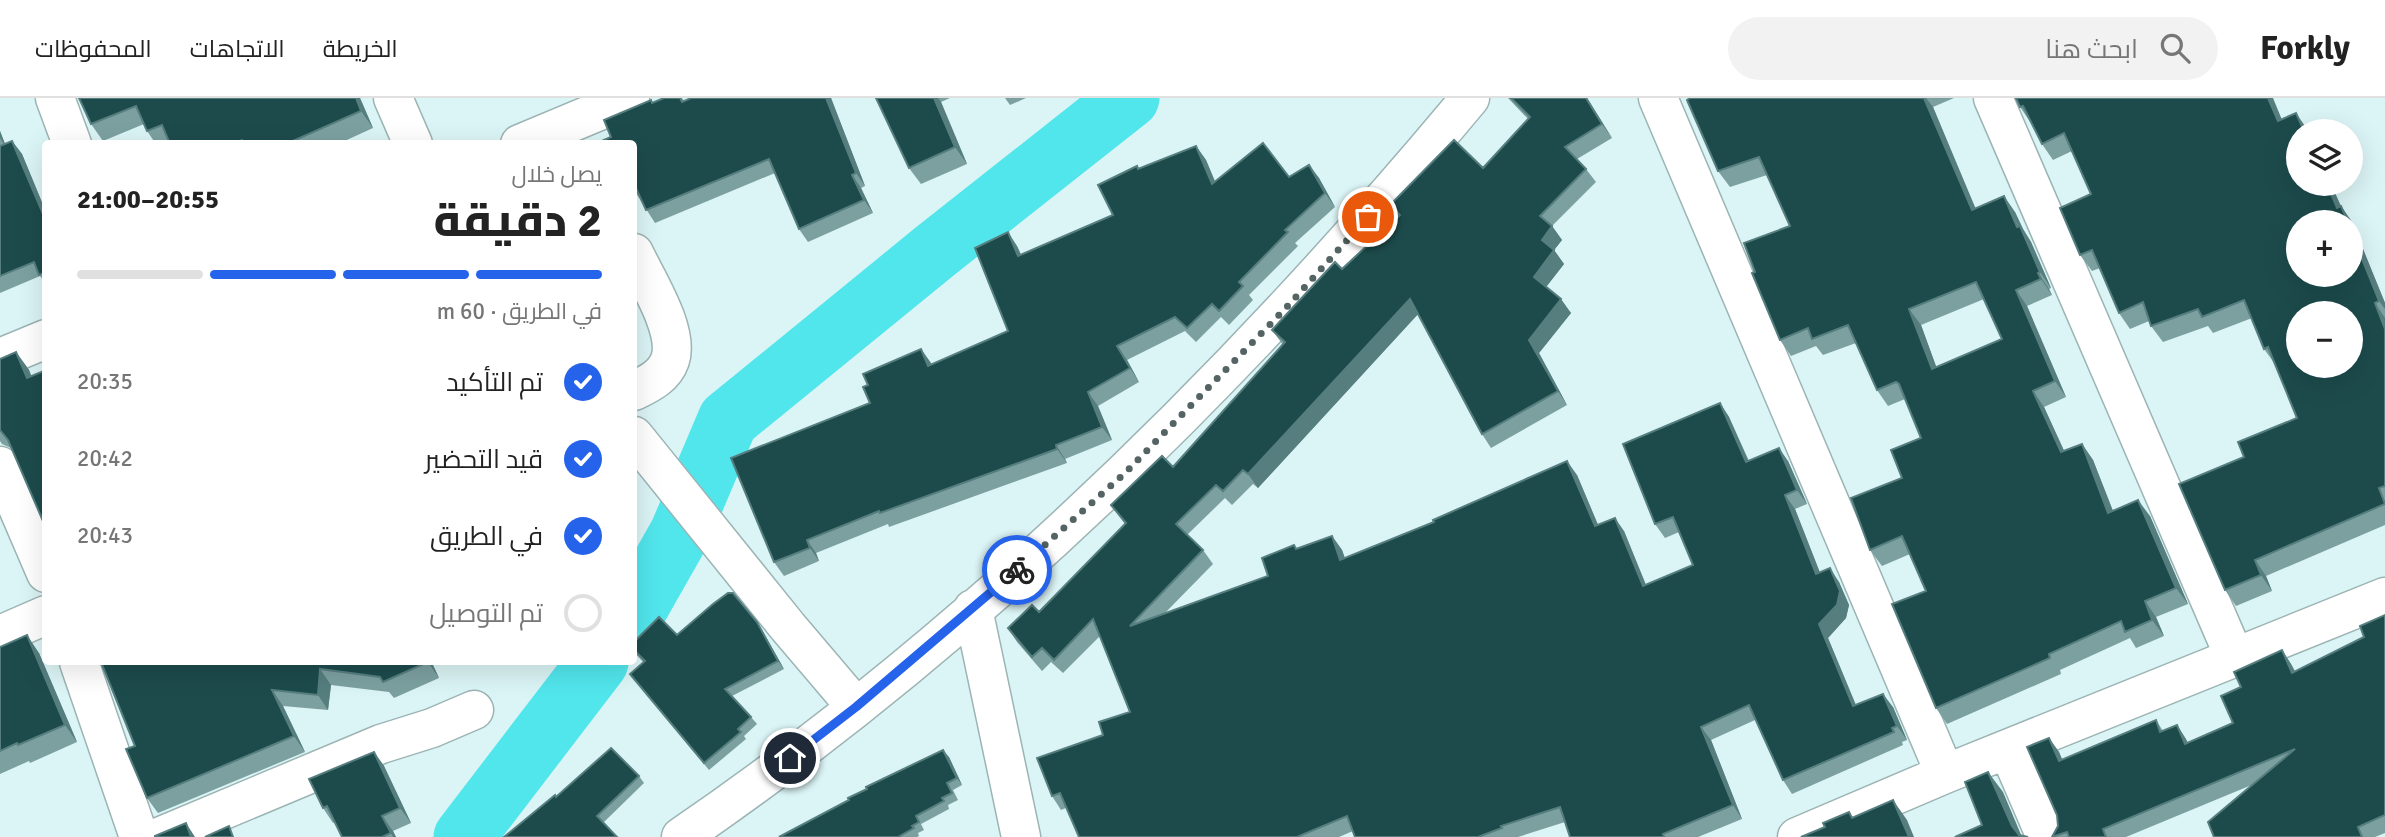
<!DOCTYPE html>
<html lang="ar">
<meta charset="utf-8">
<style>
:root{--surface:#fff;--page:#f2f2f2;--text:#222;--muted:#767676;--line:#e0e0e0;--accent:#2563eb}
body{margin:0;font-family:Signika,Cairo,sans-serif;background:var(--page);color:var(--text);direction:rtl;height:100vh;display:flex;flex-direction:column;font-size:26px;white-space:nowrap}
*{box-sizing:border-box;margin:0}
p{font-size:23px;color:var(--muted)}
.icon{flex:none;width:38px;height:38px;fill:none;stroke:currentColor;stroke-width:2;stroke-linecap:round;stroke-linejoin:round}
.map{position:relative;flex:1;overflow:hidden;direction:ltr}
.drawer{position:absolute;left:42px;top:42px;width:595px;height:525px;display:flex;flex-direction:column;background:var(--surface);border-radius:7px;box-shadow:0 7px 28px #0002;direction:rtl}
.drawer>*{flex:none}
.controls{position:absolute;left:2286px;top:21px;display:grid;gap:14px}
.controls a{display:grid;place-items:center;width:77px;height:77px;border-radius:50%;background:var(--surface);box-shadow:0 7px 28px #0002;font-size:35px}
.pin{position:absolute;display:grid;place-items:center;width:60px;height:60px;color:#fff;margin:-30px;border:4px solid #fff;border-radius:50%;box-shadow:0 2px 7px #0007}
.courier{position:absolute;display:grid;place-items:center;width:70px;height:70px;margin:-35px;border:5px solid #2563eb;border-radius:50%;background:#fff;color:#222;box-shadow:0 2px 9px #0007}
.headline em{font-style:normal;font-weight:800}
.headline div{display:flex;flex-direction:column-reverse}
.headline{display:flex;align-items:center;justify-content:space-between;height:119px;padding:0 35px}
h1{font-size:46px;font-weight:800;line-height:52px}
.bar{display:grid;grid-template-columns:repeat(4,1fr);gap:10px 7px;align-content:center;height:84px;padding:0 35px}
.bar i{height:9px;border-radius:5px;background:var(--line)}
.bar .selected{background:var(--accent)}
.bar p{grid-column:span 4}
ol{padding:0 35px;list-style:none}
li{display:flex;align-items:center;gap:21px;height:77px}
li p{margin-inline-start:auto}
li .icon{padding:7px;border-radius:50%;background:var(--accent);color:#fff;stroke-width:4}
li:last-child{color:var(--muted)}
li i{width:38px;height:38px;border:4px solid var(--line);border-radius:50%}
header{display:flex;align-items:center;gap:42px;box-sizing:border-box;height:98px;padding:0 35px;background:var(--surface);border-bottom:2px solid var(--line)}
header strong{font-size:33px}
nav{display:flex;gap:38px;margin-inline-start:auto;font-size:24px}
.search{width:490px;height:63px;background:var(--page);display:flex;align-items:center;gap:18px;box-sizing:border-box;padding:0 24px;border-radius:38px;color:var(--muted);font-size:26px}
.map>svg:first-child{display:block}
</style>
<header>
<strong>Forkly</strong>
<div class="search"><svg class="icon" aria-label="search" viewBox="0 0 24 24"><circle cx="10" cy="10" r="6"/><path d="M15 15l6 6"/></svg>ابحث هنا</div>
<nav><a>الخريطة</a><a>الاتجاهات</a><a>المحفوظات</a></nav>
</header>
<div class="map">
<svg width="2385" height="739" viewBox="0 0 2385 739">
<rect width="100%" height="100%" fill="#dbf4f5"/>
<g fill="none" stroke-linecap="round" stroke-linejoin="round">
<!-- river -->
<path stroke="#51e6ec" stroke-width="61" d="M634 516 680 435 728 322 934 154 1129 0
M464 739 598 564"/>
<defs>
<path id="minor" d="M55 0 72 46
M393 0 413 46
M1658 0 1945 676
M1993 0 2234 558
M520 46 630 0
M634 155C646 181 680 233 670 262 664 279 648 286 634 293
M0 260 46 241
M634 338 788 529 856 609
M0 368 46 475
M973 511 1021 739
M0 537 46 517
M79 564 139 739
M2008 651 2046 739
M159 739 381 646 432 630 474 612
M681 739C976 537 1242 274 1470 0
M1797 739 1945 676 2385 499"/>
</defs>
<!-- minor casing -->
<use href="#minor" stroke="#9cb4b4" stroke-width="41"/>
<!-- minor -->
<use href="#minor" stroke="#fff" stroke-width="38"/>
</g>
<!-- wall -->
<path fill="#7ca0a0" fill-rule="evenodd" d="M79 0H360L373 30 338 46H156L147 33 144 26 103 43 91 26Z
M664 0H682L684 3 831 0 865 88 861 90 873 115 808 144 799 131 775 75 655 125 634 92V46L611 39 653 5Z
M876 0H950L941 4 967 66 921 86 909 70Z
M1005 0H1026L1010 7Z
M1508 0H1587L1612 40 1577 61 1586 71 1596 84 1552 128 1562 142 1554 152 1564 166 1546 189 1571 215 1539 255 1567 307 1491 350 1482 336 1418 216 1258 390 1253 386 1232 407 1225 400 1187 437 1203 452 1213 466 1165 515 1268 478 1294 447 1297 451 1332 438 1342 452 1345 460 1577 377 1598 427 1624 433 1646 487 1693 467 1679 434 1665 440 1655 426 1720 305 1729 319 1749 363H1788L1807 406 1795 411 1820 475 1839 484 1849 507 1846 520 1828 540 1856 607 1893 609 1907 642 1902 644 1903 647 1792 696 1783 682 1755 622 1711 642 1742 721 1698 739H1570L1565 724 1518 739H1355L1353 733 1339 739H1079L1066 710 1061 712 1052 698 1103 637 1130 614 1100 538 1063 575 1051 564 1042 573 1017 544 1008 530 1039 514 1125 426 1111 407 1173 369 1283 247 1272 232 1342 171 1398 119 1390 107 1483 70 1528 21Z
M1690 0H1954L1933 9 1975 111 2015 114 2023 131 2031 144 2051 190 2049 191 2052 197 2027 208 2066 299 2044 309 2064 353 2082 346 2093 362 2113 413 2150 418 2188 506 2156 519 2164 538 2136 550 2130 540 2060 572 2061 576 1947 626 1936 610 1926 493 1910 456 1882 468 1870 452 1902 380 1921 340 1905 301 1888 308 1877 292 1856 245 1823 257 1816 248 1791 258 1780 242 1755 174 1790 128 1767 77 1730 89 1718 73ZM1984 201 2002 241 1936 269 1921 227Z
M2016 0 2282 21 2307 31 2308 33H2298V86H2331L2341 108 2352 124 2385 205V427L2266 478 2272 493 2236 508 2225 492 2244 359 2297 320 2275 266 2264 251 2252 220 2213 235 2208 228 2163 244 2151 228 2149 223 2130 231 2119 215 2100 170 2092 173 2080 157 2091 96 2072 53 2053 62 2042 46 2031 25 2020 9Z
M0 33 5 46 12 43 22 56 46 114V186L40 178 0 195Z
M1196 48 1206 62 1215 84 1289 79 1309 67 1319 80 1335 109 1295 145 1298 148 1249 197 1253 202 1229 227 1221 219 1196 244 1185 233 1127 262 1139 284 1098 308 1112 342 1065 361 1067 365 889 429 888 426 816 455 819 463 784 478 774 464 870 305 868 287 921 251 932 267 1008 233 1017 148 1021 157 1113 117 1139 71Z
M16 254 29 272 31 278 11 350 2 346 0 343V261Z
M2385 517V735L2375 739H2214L2254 686 2126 739H2052L2058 728 2049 640 2059 654 2062 662 2156 622 2163 633 2177 627 2188 645 2233 625 2241 589 2282 552 2291 566 2295 573 2364 539Z
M762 532 784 571 732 598 751 619 757 626 744 638 746 641 709 672 630 576 643 564 634 554V544L677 537Z
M0 549 39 555 77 644 30 665 29 663 0 676Z
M101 564H435L432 565 439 580 394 600 389 594 331 587 328 612 283 608 305 654 158 715 147 700 135 648Z
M374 654 384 668 411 725 393 733 396 739H342L335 724 333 725 323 710Z
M949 659 962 687 953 692 958 702 948 707 949 711 921 726 924 732 918 735 919 738 917 739H779L849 702 867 691Z
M639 678 644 685 604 724 556 699Z"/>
<!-- shaded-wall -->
<path fill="#567e7f" d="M356 0H360L373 30 361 13Z
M826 0H831L865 88 856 75Z
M934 0H938L941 4 967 66 955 49Z
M1586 0H1587L1612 40 1602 26Z
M1924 0H1926L1933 9 1983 128 1972 112Z
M2268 0H2273L2289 39 2278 23Z
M2296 15 2307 31 2308 33H2304Z
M0 33 7 51 0 40Z
M12 43 22 56 46 114V123Z
M1196 48 1206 62 1222 100 1212 86Z
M1309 67 1319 80 1335 109 1325 95Z
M852 77 861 90 873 115 864 102Z
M2327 86H2331L2346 120 2341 108 2352 124 2385 205V211L2379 203 2350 131V124H2347L2337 110Z
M2004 98 2015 114 2023 131 2031 144 2051 190 2040 174Z
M1552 128 1562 142 1551 156 1542 142Z
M1008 134 1017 148 1028 172 1018 158Z
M1554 152 1564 166 1543 193 1534 179Z
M2038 175 2049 191 2052 197 2041 181Z
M2016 192 2027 208 2066 299 2055 283Z
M1410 201 1420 214 1258 390 1248 376Z
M1561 201 1571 215 1539 255 1567 307 1558 293 1529 242Z
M2375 205 2385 220V231Z
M1909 211 1921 227 1943 287 1932 271Z
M1117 248 1127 262 1139 284 1130 270Z
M921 251 931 265 938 282 928 268Z
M16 254 29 272 39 297 27 280Z
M2033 293 2044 309 2072 370 2061 354Z
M1088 294 1098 308 1112 342 1102 329Z
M1720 305 1729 319 1755 378 1746 364Z
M2082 346 2093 362 2120 431 2108 415Z
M1056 347 1065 361 1067 365 1057 351Z
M1779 350 1788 363 1807 406 1797 392Z
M1567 363 1577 377 1604 441 1595 428Z
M1785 397 1795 411 1826 490 1816 476Z
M2138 402 2150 418 2188 506 2176 490Z
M1615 420 1624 433 1652 502 1643 488Z
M1332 438 1342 452 1350 476 1340 462Z
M807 442 816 455 819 463 810 450Z
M2255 462 2266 478 2272 493 2261 477Z
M1830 470 1839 484 1849 507 1846 520 1828 540 1862 622 1853 608 1819 526Z
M2145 503 2156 519 2164 538 2152 522Z
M757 524 762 532 784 571 778 563Z
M27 537 39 555 77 644 65 627Z
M2282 552 2291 566 2302 588 2292 575Z
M428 564H432V565L439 580Z
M320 571 331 587 328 612 318 597Z
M272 592 283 608 305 654 294 638Z
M1883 596 1893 609 1907 642 1897 628Z
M2177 627 2186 641 2195 660 2185 646Z
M1701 629 1711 642 1742 721 1733 707Z
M2049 640 2059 654 2069 677 2059 663Z
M943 652 949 659 962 687 957 680Z
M374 654 384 668 411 725 400 710Z
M1988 674 2003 694 2022 739H2020L2012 728Z
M1893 702 1907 722 1914 739H1909Z
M382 718 393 733 396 739H393L391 735Z
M186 725 195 739H191Z"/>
<!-- building -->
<path fill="#1d4b4c" stroke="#567e7f" stroke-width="2" fill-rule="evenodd" d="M79 0H356L361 13 286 46H244L242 42 234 46H170L162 27 147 33 136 8 91 26Z
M664 0H680L682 4 691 0H826L856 75 852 77 864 102 799 131 769 61 646 112 636 90 634 91V46H595L611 39 604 22 651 2 652 5Z
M876 0H934L955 49 909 70Z
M1511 0H1586L1602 26 1565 49 1586 71 1540 118 1552 128 1542 142 1554 152 1534 179 1561 201 1529 242 1558 293 1482 336 1410 201 1248 376 1243 372 1223 393 1216 387 1176 426 1203 452 1130 528 1268 478 1262 460 1294 447 1296 451 1332 438 1340 462 1434 424 1433 422 1567 363 1595 428 1615 420 1643 488 1693 467 1673 419 1655 426 1623 346 1720 305 1746 364 1779 350 1797 392 1785 397 1816 476 1830 470 1840 493 1837 507 1819 526 1853 608 1883 596 1897 628 1892 630 1894 634 1783 682 1749 607 1701 629 1733 707 1663 736 1664 739H1570L1560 709 1501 728 1502 730 1478 739H1355L1347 718 1297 739H1079L1060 695 1052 698 1037 660 1103 637 1099 624 1130 614 1093 521 1054 562 1042 550 1032 559 1008 530 1032 507 1039 514 1126 425 1111 407 1162 358 1173 369 1285 244 1272 232 1335 164 1342 171 1400 117 1390 107 1454 42 1483 70 1530 19Z
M1690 0H1924L1972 112 2004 98 2017 129 2020 128 2040 174 2038 175 2041 181 2016 192 2055 283 2033 293 2061 354 2082 346 2108 415 2138 402 2176 490 2145 503 2152 522 2125 534 2121 523 2049 556 2050 560 1936 610 1892 506 1926 493 1902 438 1870 452 1851 400 1902 380 1891 352 1921 340 1899 286 1896 284 1877 292 1848 227 1812 241 1808 230 1780 242 1752 175 1755 174 1744 145 1790 128 1759 59 1718 73 1687 2ZM1976 184 2002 241 1932 271 1909 211Z
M2016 0H2268L2278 23 2296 15 2304 33H2298V86H2327L2337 110 2341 108 2348 124H2298V177H2350V131L2379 203 2375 205 2385 231V388L2379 390 2385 406 2255 462 2261 477 2225 492 2179 386 2244 359 2238 344 2297 320 2268 249 2264 251 2244 202 2202 219 2198 211 2151 228 2143 204 2119 215 2092 152 2080 157 2060 110 2091 96 2064 35 2042 46 2023 8 2020 9ZM2298 215H2350V268H2298Z
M12 43 46 123V174L39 177 34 164 0 178V48Z
M1263 45 1289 79 1309 67 1325 95 1285 132 1288 134 1239 184 1243 188 1219 213 1212 206 1187 230 1175 219 1117 248 1130 270 1088 294 1102 329 1056 347 1057 351 880 415 879 413 807 442 810 450 774 464 731 360 870 305 863 289 868 287 863 276 921 251 928 268 1008 233 975 150 1008 134 1018 158 1113 117 1098 87 1137 68 1138 71 1196 48 1212 86Z
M16 254 27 280 46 272V430L8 342 0 332V261Z
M728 495H733L757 524 778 563 725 591 751 619 738 631 741 634 704 665 630 576 645 563 634 552V544L659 519 677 537 713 506Z
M2385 517V717L2358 729 2362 739H2214L2208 724 2295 651 2103 731 2106 739H2069L2067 734 2052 739 2058 728 2057 717 2027 649 2049 640 2059 663 2156 622 2160 634 2177 627 2185 646 2233 625 2221 598 2241 589 2234 574 2282 552 2292 575 2364 539 2360 528Z
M27 537 65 627 18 647 17 645 0 653V549Z
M101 564H428L383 584 380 579 320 571 318 597 272 592 294 638 147 700 126 651 135 648Z
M611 650 639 678 597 718 617 739H504L555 697 556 699Z
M943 652 957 680 947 685 952 695 942 700 944 703 916 718 919 724 912 728 914 730 898 739H779L849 702 848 700 867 691 866 689Z
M374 654 400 710 382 718 391 735 382 739H342L327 708 323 710 309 681Z
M1988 674 2012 728 2019 737 2028 739H1955L1982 727 1965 684Z
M1893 702 1909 739H1801L1825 729 1823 725 1849 714 1852 720Z
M186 725 191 739H155V738Z
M229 728 233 739H205Z"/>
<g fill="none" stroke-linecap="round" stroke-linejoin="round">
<!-- done -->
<path stroke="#546363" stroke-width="7" stroke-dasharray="0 12.6" d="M1017 472 1125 375 1285 211 1368 119"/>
<!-- route -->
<path stroke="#2563eb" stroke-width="9" d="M790 660 856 609 1017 472"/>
</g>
</svg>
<div class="controls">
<a><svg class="icon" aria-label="layers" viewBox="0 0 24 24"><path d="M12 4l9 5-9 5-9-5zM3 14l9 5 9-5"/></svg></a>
<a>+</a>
<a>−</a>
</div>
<div class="pin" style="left:1368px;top:119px;background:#ea580c"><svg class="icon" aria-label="bag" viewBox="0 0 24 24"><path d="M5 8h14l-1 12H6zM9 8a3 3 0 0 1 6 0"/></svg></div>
<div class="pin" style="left:790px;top:660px;background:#1f2937"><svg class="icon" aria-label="home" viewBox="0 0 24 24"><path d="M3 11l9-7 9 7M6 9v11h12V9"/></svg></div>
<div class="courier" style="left:1017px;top:472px"><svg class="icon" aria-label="bike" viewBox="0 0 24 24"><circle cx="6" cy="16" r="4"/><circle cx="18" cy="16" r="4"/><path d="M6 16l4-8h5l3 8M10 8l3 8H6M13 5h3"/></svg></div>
<section class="drawer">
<div class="headline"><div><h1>2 دقيقة</h1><p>يصل خلال</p></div><em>20:55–21:00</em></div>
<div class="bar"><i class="selected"></i><i class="selected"></i><i class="selected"></i><i></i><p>في الطريق · 60 m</p></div>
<ol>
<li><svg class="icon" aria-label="check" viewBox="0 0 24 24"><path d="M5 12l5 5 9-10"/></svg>تم التأكيد<p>20:35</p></li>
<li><svg class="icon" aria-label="check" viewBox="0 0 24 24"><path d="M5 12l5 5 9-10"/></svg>قيد التحضير<p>20:42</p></li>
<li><svg class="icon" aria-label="check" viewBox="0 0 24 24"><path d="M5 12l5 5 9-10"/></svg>في الطريق<p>20:43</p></li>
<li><i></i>تم التوصيل</li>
</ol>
</section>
</div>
